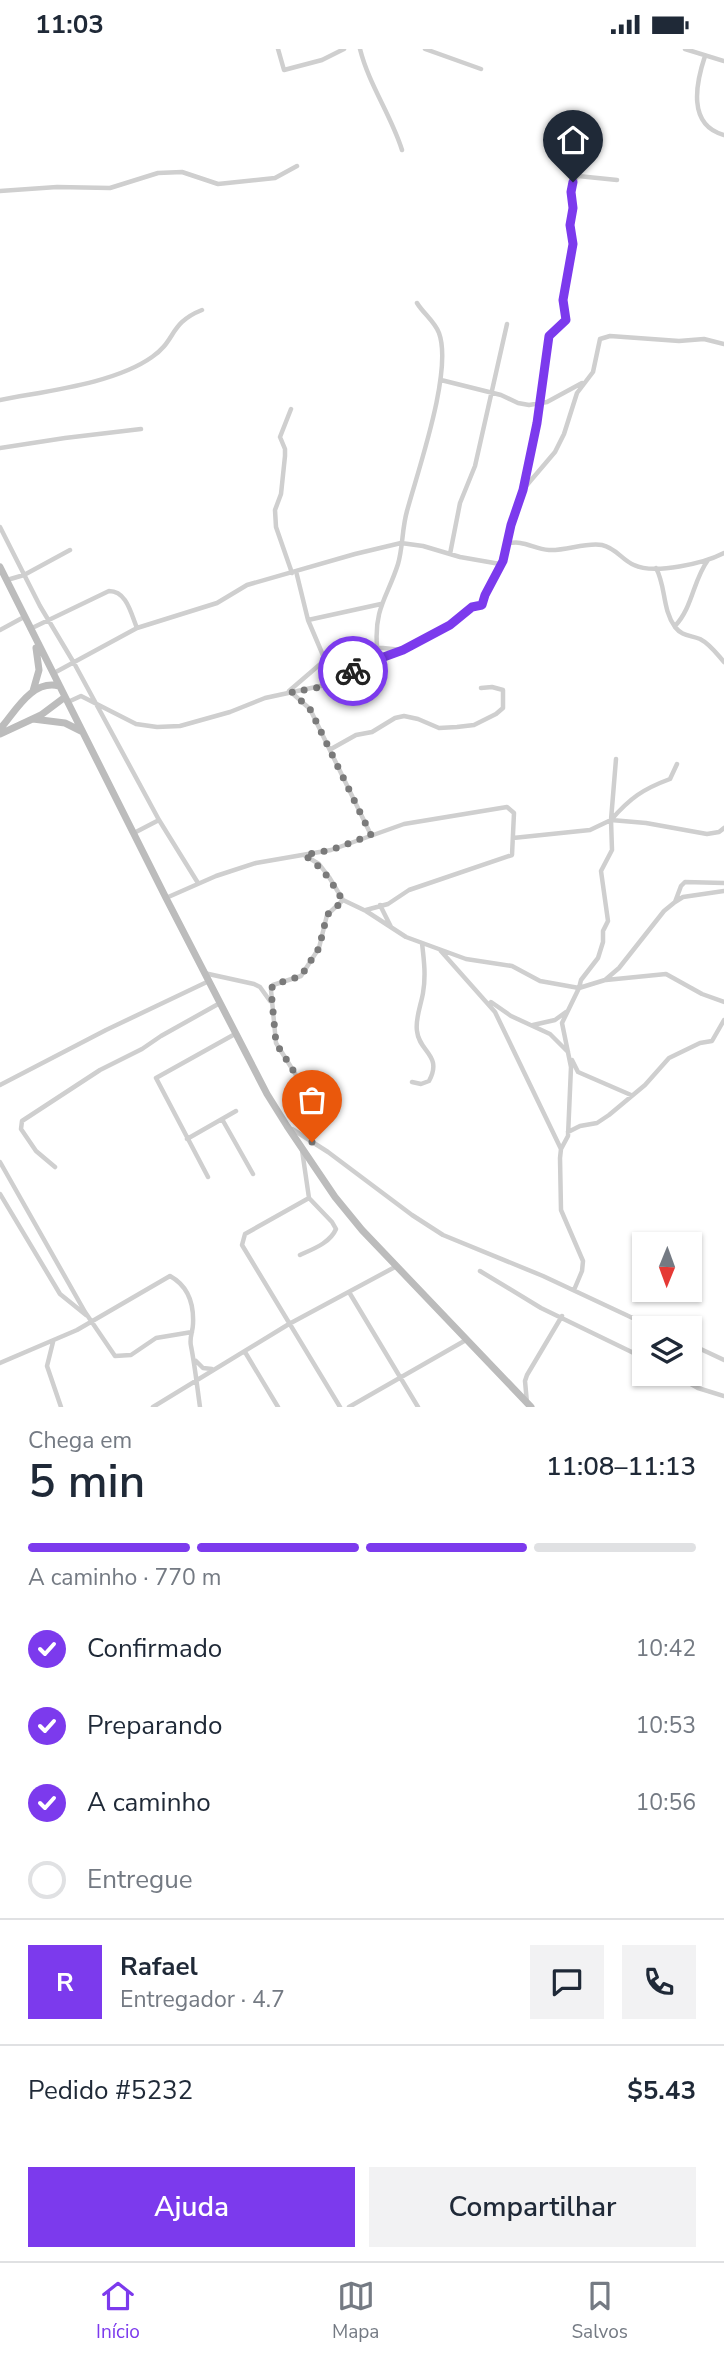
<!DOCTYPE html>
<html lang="pt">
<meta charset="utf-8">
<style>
:root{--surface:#fff;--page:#f2f2f3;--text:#1f2937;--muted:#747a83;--line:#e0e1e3;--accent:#7c3aed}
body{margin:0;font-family:"Nunito Sans",sans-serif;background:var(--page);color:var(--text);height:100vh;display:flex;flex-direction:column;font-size:26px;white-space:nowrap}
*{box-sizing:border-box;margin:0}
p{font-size:23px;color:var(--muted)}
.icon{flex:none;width:38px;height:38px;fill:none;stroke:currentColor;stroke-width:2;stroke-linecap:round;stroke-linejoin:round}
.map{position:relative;height:1358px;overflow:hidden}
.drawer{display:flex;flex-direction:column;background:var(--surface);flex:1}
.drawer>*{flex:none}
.needle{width:46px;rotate:181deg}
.fabs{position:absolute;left:632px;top:1183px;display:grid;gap:14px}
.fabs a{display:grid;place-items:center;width:70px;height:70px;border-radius:0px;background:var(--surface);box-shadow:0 2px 5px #0004;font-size:35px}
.pin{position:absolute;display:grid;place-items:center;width:60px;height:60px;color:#fff;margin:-72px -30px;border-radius:50% 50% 50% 0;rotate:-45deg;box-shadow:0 0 7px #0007}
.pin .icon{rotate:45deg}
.courier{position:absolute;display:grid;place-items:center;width:70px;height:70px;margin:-35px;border:5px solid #7c3aed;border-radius:50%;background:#fff;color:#222;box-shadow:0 2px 9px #0007}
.summary em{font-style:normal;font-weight:600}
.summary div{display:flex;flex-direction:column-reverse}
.summary{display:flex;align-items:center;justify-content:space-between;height:119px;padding:0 28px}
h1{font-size:46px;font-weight:600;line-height:52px}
.bar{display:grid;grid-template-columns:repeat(4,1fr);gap:10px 7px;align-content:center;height:84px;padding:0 28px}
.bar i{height:9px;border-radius:5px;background:var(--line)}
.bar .active{background:var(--accent)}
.bar p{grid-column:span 4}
.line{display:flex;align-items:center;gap:18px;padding:0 28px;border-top:2px solid var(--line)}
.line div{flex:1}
.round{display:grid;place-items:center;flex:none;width:74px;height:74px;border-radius:0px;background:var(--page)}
ol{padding:0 28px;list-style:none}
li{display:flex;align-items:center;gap:21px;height:77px}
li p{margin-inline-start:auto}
li .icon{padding:7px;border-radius:50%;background:var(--accent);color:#fff;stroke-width:4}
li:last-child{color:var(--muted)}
li i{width:38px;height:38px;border:4px solid var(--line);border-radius:50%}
.cta{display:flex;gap:14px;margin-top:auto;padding:14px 28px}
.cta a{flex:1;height:80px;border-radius:0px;background:var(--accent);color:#fff;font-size:28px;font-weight:600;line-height:80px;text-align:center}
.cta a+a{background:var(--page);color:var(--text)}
.status{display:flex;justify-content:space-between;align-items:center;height:49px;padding:0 35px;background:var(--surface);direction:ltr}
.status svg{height:19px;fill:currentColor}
.tabs{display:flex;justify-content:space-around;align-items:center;height:98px;border-top:2px solid var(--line);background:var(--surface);font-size:19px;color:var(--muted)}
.tabs a{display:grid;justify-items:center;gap:4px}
.tabs .active{color:var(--accent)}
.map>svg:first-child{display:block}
</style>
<div class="status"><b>11:03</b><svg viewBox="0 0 49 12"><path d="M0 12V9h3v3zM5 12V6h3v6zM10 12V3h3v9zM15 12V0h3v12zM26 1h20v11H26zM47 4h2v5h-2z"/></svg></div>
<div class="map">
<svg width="724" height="1358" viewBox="0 0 724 1358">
<rect width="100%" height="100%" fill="#fff"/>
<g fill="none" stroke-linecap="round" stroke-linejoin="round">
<!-- street -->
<path stroke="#cfcfcf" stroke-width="4.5" d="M278 0 284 21 322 11 344 0
M360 0C369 36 391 66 402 101
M425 0 481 20
M685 0 724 12
M705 7C696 34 687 76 724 86
M0 142 57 138 110 139 158 124 182 123 218 135 275 129 297 117
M441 331 501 346 518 354 529 356 547 353 582 334
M0 351C45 342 114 335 152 308 176 292 169 274 202 261
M291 360 280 388 285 400V407L281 445 275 461 276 478 292 524
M0 399 65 389 141 380
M523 439 537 374 549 287 566 271 563 251 573 195 570 176 573 159 571 143 573 133 578 127 617 131
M0 478 40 557 74 614 159 771 198 834
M507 495C523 490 533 500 549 501 566 502 586 493 602 496 616 499 622 511 634 516 654 526 705 514 724 504
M450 505 460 454 475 417 507 275
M656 519C666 537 662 560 675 578 682 587 690 586 700 590 710 595 717 605 724 613
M296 522 308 571 325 611
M7 531 24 526 70 501
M308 571 381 555
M675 577C693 558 693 531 708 511
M30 580 109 542C127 542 131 565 137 579
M0 581 24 568
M377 597C374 559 388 547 398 515 403 498 402 479 407 462 418 421 453 322 439 284 435 273 423 264 417 254
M54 624 137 579 217 554 247 536 355 505 401 494 423 497 460 508 500 515 521 443 555 403 564 385 577 344 593 323 600 290 610 287 679 292 704 290 724 295
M289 642 325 611 364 597 402 601
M292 644 310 660 371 786
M68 653 81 647 136 675 157 678 180 677 230 663 265 649 339 633 358 618 403 602 450 576 472 558 482 556 485 546 500 516
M331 700 356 686 372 683 395 669 404 667 418 670 439 679 457 678 474 676 496 665 503 659V641L492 638 481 639
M611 771C630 749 643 740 670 730L677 715
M134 784 159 771
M513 789 590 781 611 771 646 774 707 785 719 783 724 779
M304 806 319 815 329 828 343 851 366 862 406 888 466 910 512 917 540 932 579 939 562 974 571 1018 568 1087 561 1100 560 1109 561 1161 583 1212 582 1222 574 1241
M166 849 216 827 256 814 331 801 404 775 507 758 514 764 512 806 409 841 388 855 366 861
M675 853 683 848 724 842
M380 856 391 878
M440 901 495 963 561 1100
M204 924 254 935 260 938 270 952
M606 931 666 925 702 945 724 953
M579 939 581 931 598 909 603 893V882L608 872 601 822 612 801 611 771 616 710
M579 939 605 931 619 919 664 862 675 853 681 837 685 833 724 834
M491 953 511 967 550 985 568 1003
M533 976 555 971 566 963
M572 1011 578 1023 631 1046
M412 1033 421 1035 429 1032C443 1006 419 1003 417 982 415 970 421 956 423 944 426 927 424 911 422 894
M0 1036 106 981 209 932
M222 1070 253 1125
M292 1080 328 1103 412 1166 443 1186 543 1227 654 1279
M568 1083 580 1077 597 1074 609 1066 645 1036 669 1009 700 994 712 992 724 971
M187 1090 236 1062
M312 1092 296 1048V1026L276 994 271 941 273 936 301 927 319 899 327 866 343 851
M0 1113 85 1263 115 1307 131 1306 156 1289 192 1283
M55 1118 36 1102 21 1080 22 1072 100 1021 142 1000 161 987 220 954
M208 1128 156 1029 235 985
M0 1145 60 1245 86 1266
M309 1149 245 1185 242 1196 340 1358
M300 1206C313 1200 330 1194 336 1180L332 1173 309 1149 302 1101
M480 1222 541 1259 644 1309
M349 1243 418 1358
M53 1293 47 1317 61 1358
M690 1295 724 1311
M245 1303 278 1358
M196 1312 203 1319 212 1320
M0 1314 77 1281 170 1227C188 1237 194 1255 193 1275 193 1282 189 1289 191 1297 195 1317 197 1337 200 1358
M673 1325 698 1339 724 1347
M527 1354 525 1332 527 1326 562 1267
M153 1358 289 1275 395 1218
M349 1358 466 1291"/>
<!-- secondary -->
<path stroke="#bcbcbc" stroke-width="7" d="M0 518 166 849 267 1045 287 1077 335 1148 362 1181 531 1358
M33 642 39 621 36 599
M33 670 65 674 81 682
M0 680C15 663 32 630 59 637
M0 685 41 666 65 648"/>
</g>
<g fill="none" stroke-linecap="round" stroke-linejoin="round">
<!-- done -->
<path stroke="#7a7a7a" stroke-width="7" stroke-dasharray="0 12.6" d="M312 1093 296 1048V1026L276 994 271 941 273 936 301 927 319 899 327 866 343 852C331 832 323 818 304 806L331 801 371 786 310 660 292 643C314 639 336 638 353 622"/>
<!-- route -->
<path stroke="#7c3aed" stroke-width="9" d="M353 622 370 613 403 601 450 576 472 558 482 556 485 546 503 512 511 476 523 441 537 374 549 287 566 271 563 251 573 195 570 176 573 159 571 143 573 133"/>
</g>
</svg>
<div class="fabs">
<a><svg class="needle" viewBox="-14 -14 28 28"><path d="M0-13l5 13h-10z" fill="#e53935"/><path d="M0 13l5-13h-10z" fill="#747a83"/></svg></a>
<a><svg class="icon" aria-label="layers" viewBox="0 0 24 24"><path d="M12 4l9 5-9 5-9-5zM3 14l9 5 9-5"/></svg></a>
</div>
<div class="pin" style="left:312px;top:1093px;background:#ea580c"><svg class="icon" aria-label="bag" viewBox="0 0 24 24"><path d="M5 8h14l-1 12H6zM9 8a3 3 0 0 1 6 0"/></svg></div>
<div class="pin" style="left:573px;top:133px;background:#1f2937"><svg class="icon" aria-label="home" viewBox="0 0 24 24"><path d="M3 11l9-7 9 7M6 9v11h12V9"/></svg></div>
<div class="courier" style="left:353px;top:622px"><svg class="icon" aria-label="bike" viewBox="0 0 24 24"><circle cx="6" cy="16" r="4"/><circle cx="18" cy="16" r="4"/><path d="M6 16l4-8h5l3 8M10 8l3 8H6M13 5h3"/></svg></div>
</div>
<section class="drawer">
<div class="summary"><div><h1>5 min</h1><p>Chega em</p></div><em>11:08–11:13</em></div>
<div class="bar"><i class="active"></i><i class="active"></i><i class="active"></i><i></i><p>A caminho · 770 m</p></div>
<ol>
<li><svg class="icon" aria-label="check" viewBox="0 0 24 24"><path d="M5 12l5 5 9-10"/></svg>Confirmado<p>10:42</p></li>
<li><svg class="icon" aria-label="check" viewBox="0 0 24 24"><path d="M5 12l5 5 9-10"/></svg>Preparando<p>10:53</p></li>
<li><svg class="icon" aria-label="check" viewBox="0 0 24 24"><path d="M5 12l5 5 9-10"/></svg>A caminho<p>10:56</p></li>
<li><i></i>Entregue</li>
</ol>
<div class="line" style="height:126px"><b class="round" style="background:var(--accent);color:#fff">R</b><div><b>Rafael</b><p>Entregador · 4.7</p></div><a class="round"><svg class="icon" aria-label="chat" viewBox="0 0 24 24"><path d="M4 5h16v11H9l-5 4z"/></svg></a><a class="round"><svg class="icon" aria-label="phone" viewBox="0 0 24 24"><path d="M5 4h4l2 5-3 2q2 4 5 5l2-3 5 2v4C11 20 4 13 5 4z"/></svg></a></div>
<div class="line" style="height:91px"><div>Pedido #5232</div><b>$5.43</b></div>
<div class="cta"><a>Ajuda</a><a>Compartilhar</a></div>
</section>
<nav class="tabs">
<a class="active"><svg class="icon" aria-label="home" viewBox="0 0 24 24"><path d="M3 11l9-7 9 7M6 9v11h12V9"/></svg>Início</a>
<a><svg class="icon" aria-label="map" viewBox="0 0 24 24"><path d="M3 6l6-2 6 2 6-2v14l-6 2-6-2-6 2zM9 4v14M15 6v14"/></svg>Mapa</a>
<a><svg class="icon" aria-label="saved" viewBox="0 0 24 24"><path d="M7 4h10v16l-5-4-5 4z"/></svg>Salvos</a>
</nav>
